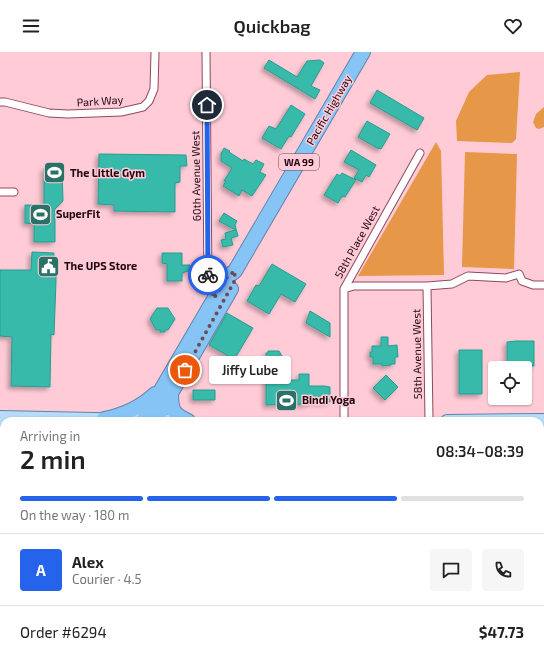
<!DOCTYPE html>
<meta charset="utf-8">
<style>
:root{--surface:#fff;--page:#f6f6f6;--text:#222;--muted:#767676;--line:#e0e0e0;--accent:#2563eb}
body{margin:0;font-family:"Exo 2",sans-serif;background:var(--page);color:var(--text);height:100vh;display:flex;flex-direction:column;font-size:15px;white-space:nowrap}
*{box-sizing:border-box;margin:0}
p{font-size:13px;color:var(--muted)}
.icon{flex:none;width:22px;height:22px;fill:none;stroke:currentColor;stroke-width:2;stroke-linecap:round;stroke-linejoin:round}
.map{position:relative;flex:1;overflow:hidden}
.sheet{position:absolute;left:0px;top:365px;width:544px;height:248px;display:flex;flex-direction:column;background:var(--surface);border-radius:12px 12px 0 0;box-shadow:0 1px 3px #0004}
.sheet>*{flex:none}
.buttons{position:absolute;left:488px;top:309px;display:grid;gap:8px}
.buttons a{display:grid;place-items:center;width:44px;height:44px;border-radius:4px;background:var(--surface);box-shadow:0 1px 3px #0004;font-size:20px}
.pin{position:absolute;display:grid;place-items:center;width:34px;height:34px;color:#fff;margin:-17px;border:2px solid #fff;border-radius:50%;box-shadow:0 1px 4px #0007}
.courier{position:absolute;display:grid;place-items:center;width:40px;height:40px;margin:-20px;border:3px solid #2563eb;border-radius:50%;background:#fff;color:#222;box-shadow:0 1px 5px #0007}
.bubble{position:absolute;height:28px;border-radius:4px;background:var(--surface);box-shadow:0 1px 3px #0004;font-size:13px;font-weight:600;line-height:28px;text-align:center}
.summary em{font-style:normal;font-weight:600}
.summary div{display:flex;flex-direction:column-reverse}
.summary{display:flex;align-items:center;justify-content:space-between;height:68px;padding:0 20px}
h1{font-size:26px;font-weight:600;line-height:30px}
.bar{display:grid;grid-template-columns:repeat(4,1fr);gap:6px 4px;align-content:center;height:48px;padding:0 20px}
.bar i{height:5px;border-radius:3px;background:var(--line)}
.bar .current{background:var(--accent)}
.bar p{grid-column:span 4}
.line{display:flex;align-items:center;gap:10px;padding:0 20px;border-top:1px solid var(--line)}
.line div{flex:1}
.round{display:grid;place-items:center;flex:none;width:42px;height:42px;border-radius:4px;background:var(--page)}
header{display:flex;justify-content:space-between;align-items:center;height:52px;padding:0 20px;background:var(--surface);font-size:18px;font-weight:600}
.map>svg:first-child{display:block}
</style>
<header><svg class="icon" aria-label="menu" viewBox="0 0 24 24"><path d="M4 6h16M4 12h16M4 18h16"/></svg>Quickbag<svg class="icon" aria-label="heart" viewBox="0 0 24 24"><path d="M12 20l-8-8c-3-5 5-10 8-4 3-6 11-1 8 4z"/></svg></header>
<div class="map">
<svg width="544" height="613" viewBox="0 0 544 613">
<defs>
<filter id="shadow"><feDropShadow dx="-3" dy="3" stdDeviation="2" flood-color="#0004"/></filter>
</defs>
<rect width="100%" height="100%" fill="#ffcbd7"/>
<!-- green -->
<path fill="#e69748" d="M520 20 516 87 512 91 457 89 456 69 469 40 487 23Z
M544 55V75L539 77 536 76 533 70 536 62Z
M436 90 441 99 444 223 358 224Z
M465 100 517 102 514 217 462 215Z
M540 385H544V549H540Z"/>
<!-- building -->
<path fill="#37baaa" stroke="#289c8e" filter="url(#shadow)" d="M269 8 297 25 307 9 320 8 324 11 311 34 320 38 315 47 264 16Z
M377 38 424 66 417 78 370 51Z
M291 53 305 62 291 85 289 84 281 97 262 86 269 74 276 77Z
M367 69 390 82 381 97 379 96V97L358 85Z
M224 96 230 99 229 100 243 109 244 107 253 112 256 108 264 112 260 120 266 123 252 144 242 138 239 144 223 134 226 129H224L232 116 221 109V102Z
M351 98 376 113 369 125 366 123 362 130 354 126 359 118 344 110Z
M99 102 186 103 187 114H180V130L175 131V160L114 159V153L98 152Z
M44 116H62L63 149 55 157V190H34V172L25 171V153H44Z
M342 121 356 128 345 145 342 144 338 151 324 143 337 122 340 124Z
M224 161 237 169 235 173 238 184 231 186 233 193 223 195 221 188 226 187 225 181 235 178 219 169Z
M32 200 54 201 53 220H56V229L54 283 51 282 50 335 11 334 12 285 0 284V218H31Z
M162 201H182V213H190L191 218 182 221V229H167V212L162 211Z
M272 212 306 232 295 250 281 242 269 262 247 249 256 233 259 234Z
M157 256H168L175 267 168 278H165V280H160V278H156L150 267Z
M310 259 330 271V285L306 271Z
M227 261 253 276 237 303 234 305H230L209 293Z
M381 285H388V294L397 293 398 305H395V312H391V313L382 314V312H373V305H370V300H372V294H381Z
M516 289H534V314H528V316H512V314H507V290Z
M459 298H482V342H459Z
M268 299H279L282 304 281 328H299V322H309V334H324L330 335V350H309V352L266 353V301H268Z
M386 323 398 335 385 348 373 336Z
M193 338H215V348H193Z"/>
<g fill="none" stroke-linecap="round" stroke-linejoin="round">
<defs>
<path id="street" d="M206 0 208 232 214 246
M0 50H5L49 61 68 62 121 60 143 55 149 49 154 37 155 0
M0 140H14
M427 234 429 369
M344 237 354 234H427L452 232 468 224 506 226 519 222 522 229 533 233H544
M344 369V237L420 101
M540 565H544
M290 613 293 609"/>
<path id="primary" d="M0 365 189 369
M447 369 544 368
M0 375H4
M540 377H544"/>
<path id="highway" d="M171 341C171 358 173 362 188 369
M104 367C124 363 140 356 155 342
M143 369 227 225 235 219 363 0
M155 369 231 237
M0 613 4 607
M12 613 15 609"/>
</defs>
<!-- street casing -->
<use href="#street" stroke="#91485d" stroke-width="9"/>
<!-- primary casing -->
<use href="#primary" stroke="#6382a6" stroke-width="14"/>
<!-- highway casing -->
<use href="#highway" stroke="#6382a6" stroke-width="16"/>
<!-- street -->
<use href="#street" stroke="#fff" stroke-width="7"/>
<!-- primary -->
<use href="#primary" stroke="#b6dcfa" stroke-width="12"/>
<!-- highway -->
<use href="#highway" stroke="#86c4f6" stroke-width="14"/>
</g>
<g fill="none" stroke-linecap="round" stroke-linejoin="round">
<!-- done -->
<path stroke="#704c56" stroke-width="4" stroke-dasharray="0 7.2" d="M185 318 234 230 235 219 227 225 214 246 208 232V223"/>
<!-- route -->
<path stroke="#2563eb" stroke-width="5" d="M207 53 208 223"/>
</g>
<!-- icons -->
<defs>
<symbol id="stadium-square" viewBox="-11 -11 22 22"><rect x="-9" y="-9" width="18" height="18" rx="4" fill="#2a7167" stroke="#ffcbd7"/><path d="M0-5a6.5 5 0 1 0 0 10a6.5 5 0 1 0 0-10ZM-3.5-1.8h7v3.6h-7Z" fill="#fff"/></symbol>
<symbol id="civic-square" viewBox="-11 -11 22 22"><rect x="-9" y="-9" width="18" height="18" rx="4" fill="#2a7167" stroke="#ffcbd7"/><path d="M-.6-6.5H3V-4.5H.6V-3L4-1V1h2V6H-6V1h2V-1L-.6-3ZM-1.2 2.5V6h2.4V2.5Z" fill="#fff"/></symbol>
</defs>
<g fill-rule="evenodd">
<use href="#stadium-square" x="42" y="108" width="25" height="25"/>
<use href="#stadium-square" x="28" y="150" width="25" height="25"/>
<use href="#civic-square" x="36" y="202" width="25" height="25"/>
<use href="#stadium-square" x="274" y="336" width="25" height="25"/>
</g>
<g text-anchor="middle" stroke-width="3" stroke-linejoin="round" paint-order="stroke">
<!-- shield labels -->
<rect fill="#ffcbd7" stroke="#65424c" stroke-width="1" x="279" y="102" width="40" height="16" rx="3"/>
<g font-size="10" font-weight="bold" fill="#230710">
<text x="299" y="114">WA 99</text>
</g>
<!-- street labels -->
<g font-size="11" fill="#230710" stroke="#ffcbd7">
<text transform="translate(100 49) rotate(-4)" y="4">Park Way</text>
<text transform="translate(329 58) rotate(-60)" y="4">Pacific Highway</text>
<text transform="translate(196 124) rotate(-91)" y="4">60th Avenue West</text>
<text transform="translate(357 190) rotate(-61)" y="4">58th Place West</text>
<text transform="translate(417 302) rotate(-91)" y="4">58th Avenue West</text>
</g>
<!-- poi labels -->
<g font-size="11" font-weight="bold" fill="#230710" stroke="#ffcbd7" text-anchor="start">
<text x="70" y="125">The Little Gym</text>
<text x="56" y="166">SuperFit</text>
<text x="64" y="218">The UPS Store</text>
<text x="302" y="352">Bindi Yoga</text>
</g>
</g>
</svg>
<div class="buttons">
<a><svg class="icon" aria-label="locate" viewBox="0 0 24 24"><circle cx="12" cy="12" r="6"/><path d="M12 2v4M12 18v4M2 12h4M18 12h4"/></svg></a>
</div>
<div class="pin" style="left:185px;top:318px;background:#ea580c"><svg class="icon" aria-label="bag" viewBox="0 0 24 24"><path d="M5 8h14l-1 12H6zM9 8a3 3 0 0 1 6 0"/></svg></div>
<div class="pin" style="left:207px;top:53px;background:#1f2937"><svg class="icon" aria-label="home" viewBox="0 0 24 24"><path d="M3 11l9-7 9 7M6 9v11h12V9"/></svg></div>
<div class="courier" style="left:208px;top:223px"><svg class="icon" aria-label="bike" viewBox="0 0 24 24"><circle cx="6" cy="16" r="4"/><circle cx="18" cy="16" r="4"/><path d="M6 16l4-8h5l3 8M10 8l3 8H6M13 5h3"/></svg></div>
<div class="bubble" style="left:209px;top:304px;width:82px">Jiffy Lube</div>
<section class="sheet">
<div class="summary"><div><h1>2 min</h1><p>Arriving in</p></div><em>08:34–08:39</em></div>
<div class="bar"><i class="current"></i><i class="current"></i><i class="current"></i><i></i><p>On the way · 180 m</p></div>
<div class="line" style="height:72px"><b class="round" style="background:var(--accent);color:#fff">A</b><div><b>Alex</b><p>Courier · 4.5</p></div><a class="round"><svg class="icon" aria-label="chat" viewBox="0 0 24 24"><path d="M4 5h16v11H9l-5 4z"/></svg></a><a class="round"><svg class="icon" aria-label="phone" viewBox="0 0 24 24"><path d="M5 4h4l2 5-3 2q2 4 5 5l2-3 5 2v4C11 20 4 13 5 4z"/></svg></a></div>
<div class="line" style="height:52px"><div>Order #6294</div><b>$47.73</b></div>
</section>
</div>
